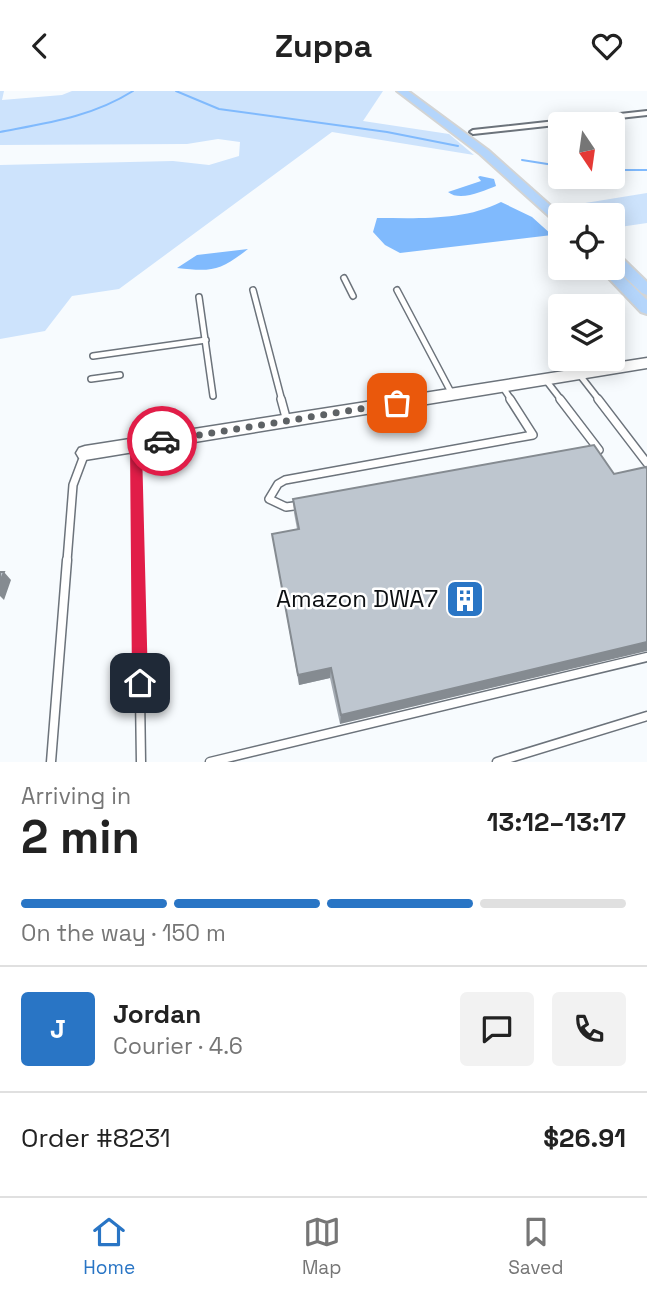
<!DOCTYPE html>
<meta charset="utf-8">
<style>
:root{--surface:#fff;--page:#f2f2f2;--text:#222;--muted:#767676;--line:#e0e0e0;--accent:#2975c5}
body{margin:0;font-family:"Space Grotesk",sans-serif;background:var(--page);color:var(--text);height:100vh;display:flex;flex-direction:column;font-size:26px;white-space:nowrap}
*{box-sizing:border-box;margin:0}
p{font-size:23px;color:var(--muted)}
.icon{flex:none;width:38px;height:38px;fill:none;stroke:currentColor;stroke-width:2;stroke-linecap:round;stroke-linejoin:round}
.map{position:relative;height:671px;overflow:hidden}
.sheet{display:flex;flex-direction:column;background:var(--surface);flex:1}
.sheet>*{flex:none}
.needle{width:46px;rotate:167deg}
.controls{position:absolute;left:548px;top:21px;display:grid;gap:14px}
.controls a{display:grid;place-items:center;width:77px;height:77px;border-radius:7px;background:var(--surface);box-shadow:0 4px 18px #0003;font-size:35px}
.pin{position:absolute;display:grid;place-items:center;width:60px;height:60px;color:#fff;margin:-30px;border-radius:14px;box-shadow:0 4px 10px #0006}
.courier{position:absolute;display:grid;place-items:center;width:70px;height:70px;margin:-35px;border:5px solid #e11d48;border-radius:50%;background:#fff;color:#222;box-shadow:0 2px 9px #0007}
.summary em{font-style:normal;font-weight:600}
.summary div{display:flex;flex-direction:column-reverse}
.summary{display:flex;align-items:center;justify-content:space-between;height:119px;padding:0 21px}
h1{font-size:46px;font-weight:600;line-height:52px}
.bar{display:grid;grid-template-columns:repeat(4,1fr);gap:10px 7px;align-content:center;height:84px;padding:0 21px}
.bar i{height:9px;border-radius:5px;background:var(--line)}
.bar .selected{background:var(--accent)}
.bar p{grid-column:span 4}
.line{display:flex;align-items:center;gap:18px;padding:0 21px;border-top:2px solid var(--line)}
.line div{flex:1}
.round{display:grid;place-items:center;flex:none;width:74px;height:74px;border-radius:7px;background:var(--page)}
header{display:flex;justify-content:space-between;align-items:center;height:91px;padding:0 21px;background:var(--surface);font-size:32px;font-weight:600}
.menu{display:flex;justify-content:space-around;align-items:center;height:98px;border-top:2px solid var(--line);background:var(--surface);font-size:19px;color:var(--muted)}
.menu a{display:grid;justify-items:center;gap:4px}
.menu .selected{color:var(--accent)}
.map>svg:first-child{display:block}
</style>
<header><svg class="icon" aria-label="back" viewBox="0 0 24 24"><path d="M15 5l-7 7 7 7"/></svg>Zuppa<svg class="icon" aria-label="heart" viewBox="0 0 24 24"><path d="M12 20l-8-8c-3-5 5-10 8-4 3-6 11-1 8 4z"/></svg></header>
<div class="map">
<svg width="647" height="671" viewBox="0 0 647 671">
<rect width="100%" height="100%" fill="#f7fbfe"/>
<!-- green -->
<path fill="#cde3fc" d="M0 0H4L2 9 62 4 72 0H383L363 30 449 43 474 64 332 41 119 198 72 205 45 240 0 248V74L173 70 209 74 239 65 240 51 218 48 187 53 0 54Z
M647 102V132L613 137 612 124H593L579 113Z"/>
<!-- water -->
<path fill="#80bafd" d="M480 85 494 88 496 95C483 100 460 111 448 101L481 90 478 86Z
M501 111 532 126 552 144 400 162 385 154 373 141 377 127C418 127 464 130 501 111Z
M248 158C220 180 212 181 177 177L197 164Z"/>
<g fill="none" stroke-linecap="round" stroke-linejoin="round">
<!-- stream -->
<path stroke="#80bafd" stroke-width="2" d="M176 0 219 18 387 41 458 55
M0 41C47 32 92 26 133 0
M522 69 560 75
M612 79H647"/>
<defs>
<path id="lane-far2" d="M344 187 353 205
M253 199 282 310
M397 199 452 303
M199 206 213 305
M93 265 206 249
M579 283 600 310
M91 288 120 284
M545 288 562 310
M502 295 512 310"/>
<path id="lane-far1" d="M281 308 287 330
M560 308 599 359 590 360
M598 308 647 372
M136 354 138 470
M301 414 286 416 269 408 278 393 285 389 533 344 510 308
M67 470 73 394 85 362"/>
<path id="lane" d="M138 469 141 671
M51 671 67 469
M210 671 647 566
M497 671 647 625"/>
<path id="street" d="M647 20V24L473 43 470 41 473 39Z"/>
<path id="secondary" d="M647 267V277L85 369 79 367 76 362 79 357 85 355Z"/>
<path id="primary" d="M397 0H408L488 59 561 124 560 135 480 63Z
M612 164 620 165 647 191V204L642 202 612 174Z
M612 175 647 209V223L641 221 599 177Z"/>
</defs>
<!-- lane-far2 casing -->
<use href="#lane-far2" stroke="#6c737b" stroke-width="8"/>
<!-- lane-far1 casing -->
<use href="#lane-far1" stroke="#6c737b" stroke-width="10"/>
<!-- lane casing -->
<use href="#lane" stroke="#6c737b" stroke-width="11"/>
<!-- street casing -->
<use href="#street" stroke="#6c737b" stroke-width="4"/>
<!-- secondary casing -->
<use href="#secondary" stroke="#6c737b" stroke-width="3"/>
<!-- primary casing -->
<use href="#primary" stroke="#d3d4d4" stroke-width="4"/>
<!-- lane-far2 -->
<use href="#lane-far2" stroke="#fff" stroke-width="5"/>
<!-- lane-far1 -->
<use href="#lane-far1" stroke="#fff" stroke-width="7"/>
<!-- lane -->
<use href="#lane" stroke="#fff" stroke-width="8"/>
<!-- street -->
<use href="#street" fill="#fff" fill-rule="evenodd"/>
<!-- secondary -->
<use href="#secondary" fill="#fff" fill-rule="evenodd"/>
<!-- primary -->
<use href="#primary" fill="#b4d5fb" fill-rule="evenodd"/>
</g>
<!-- wall -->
<path fill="#a3aab2" d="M594 354 340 633 330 587 299 594 272 443 297 438 294 422 293 408Z"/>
<!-- shaded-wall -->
<path fill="#858b91" d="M4 481 11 489 4 509 0 505V491Z
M647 551V560L340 633 341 624Z
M331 577 330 587 299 594 298 584Z"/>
<!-- building -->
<path fill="#bec6cf" stroke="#858b91" stroke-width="2" d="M594 354 614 383 646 376 647 378V551L341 624 331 577 298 584 272 443 299 438 293 408Z
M0 481H4L0 491Z"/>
<!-- route -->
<path fill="#e11d48" d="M162 345 166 347V353L142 358 148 592 140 600 132 592 130 354 136 350Z"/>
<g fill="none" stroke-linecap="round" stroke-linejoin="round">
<!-- done -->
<path stroke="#5e6265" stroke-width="7" stroke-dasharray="0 12.6" d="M162 350 397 312"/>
</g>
<!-- icons -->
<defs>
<symbol id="building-square" viewBox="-11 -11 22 22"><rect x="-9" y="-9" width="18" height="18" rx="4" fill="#2975c5" stroke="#fff"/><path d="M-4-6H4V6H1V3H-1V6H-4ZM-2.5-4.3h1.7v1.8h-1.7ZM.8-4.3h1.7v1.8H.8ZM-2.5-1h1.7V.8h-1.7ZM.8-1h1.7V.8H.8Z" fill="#fff"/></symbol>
</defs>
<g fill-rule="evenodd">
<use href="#building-square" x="443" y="486" width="44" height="44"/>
</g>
<g text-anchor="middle" stroke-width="5" stroke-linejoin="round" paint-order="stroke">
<!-- near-poi labels -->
<g font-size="24" fill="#0c0f12" stroke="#fff" text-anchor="end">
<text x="438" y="516">Amazon DWA7</text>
</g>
</g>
</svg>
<div class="controls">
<a><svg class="needle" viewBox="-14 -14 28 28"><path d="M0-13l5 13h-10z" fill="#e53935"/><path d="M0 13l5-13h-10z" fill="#767676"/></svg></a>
<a><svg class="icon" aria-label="locate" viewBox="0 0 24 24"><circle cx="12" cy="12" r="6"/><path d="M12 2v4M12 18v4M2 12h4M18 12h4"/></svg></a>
<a><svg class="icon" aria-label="layers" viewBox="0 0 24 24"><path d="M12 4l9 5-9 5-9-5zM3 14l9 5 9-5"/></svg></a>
</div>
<div class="pin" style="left:397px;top:312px;background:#ea580c"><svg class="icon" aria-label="bag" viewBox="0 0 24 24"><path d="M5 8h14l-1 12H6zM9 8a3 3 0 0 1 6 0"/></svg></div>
<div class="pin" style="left:140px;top:592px;background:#1f2937"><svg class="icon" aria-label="home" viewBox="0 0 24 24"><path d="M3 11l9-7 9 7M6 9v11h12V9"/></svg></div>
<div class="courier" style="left:162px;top:350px"><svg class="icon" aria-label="car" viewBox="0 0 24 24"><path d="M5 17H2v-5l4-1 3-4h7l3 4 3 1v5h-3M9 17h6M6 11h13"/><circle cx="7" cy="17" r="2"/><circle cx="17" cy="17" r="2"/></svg></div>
</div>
<section class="sheet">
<div class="summary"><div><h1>2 min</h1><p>Arriving in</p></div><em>13:12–13:17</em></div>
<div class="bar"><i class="selected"></i><i class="selected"></i><i class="selected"></i><i></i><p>On the way · 150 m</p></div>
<div class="line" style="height:126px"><b class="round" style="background:var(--accent);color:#fff">J</b><div><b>Jordan</b><p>Courier · 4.6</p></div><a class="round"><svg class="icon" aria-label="chat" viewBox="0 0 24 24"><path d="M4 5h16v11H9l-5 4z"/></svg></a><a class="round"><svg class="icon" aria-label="phone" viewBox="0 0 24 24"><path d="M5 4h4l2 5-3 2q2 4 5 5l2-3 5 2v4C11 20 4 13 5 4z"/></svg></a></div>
<div class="line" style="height:91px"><div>Order #8231</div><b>$26.91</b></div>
</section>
<nav class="menu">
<a class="selected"><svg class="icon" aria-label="home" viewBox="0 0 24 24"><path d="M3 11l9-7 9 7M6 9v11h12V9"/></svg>Home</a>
<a><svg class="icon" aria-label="map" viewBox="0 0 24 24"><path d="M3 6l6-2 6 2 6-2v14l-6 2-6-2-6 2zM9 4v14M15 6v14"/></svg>Map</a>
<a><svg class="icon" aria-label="saved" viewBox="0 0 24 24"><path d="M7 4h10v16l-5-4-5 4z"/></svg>Saved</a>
</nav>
